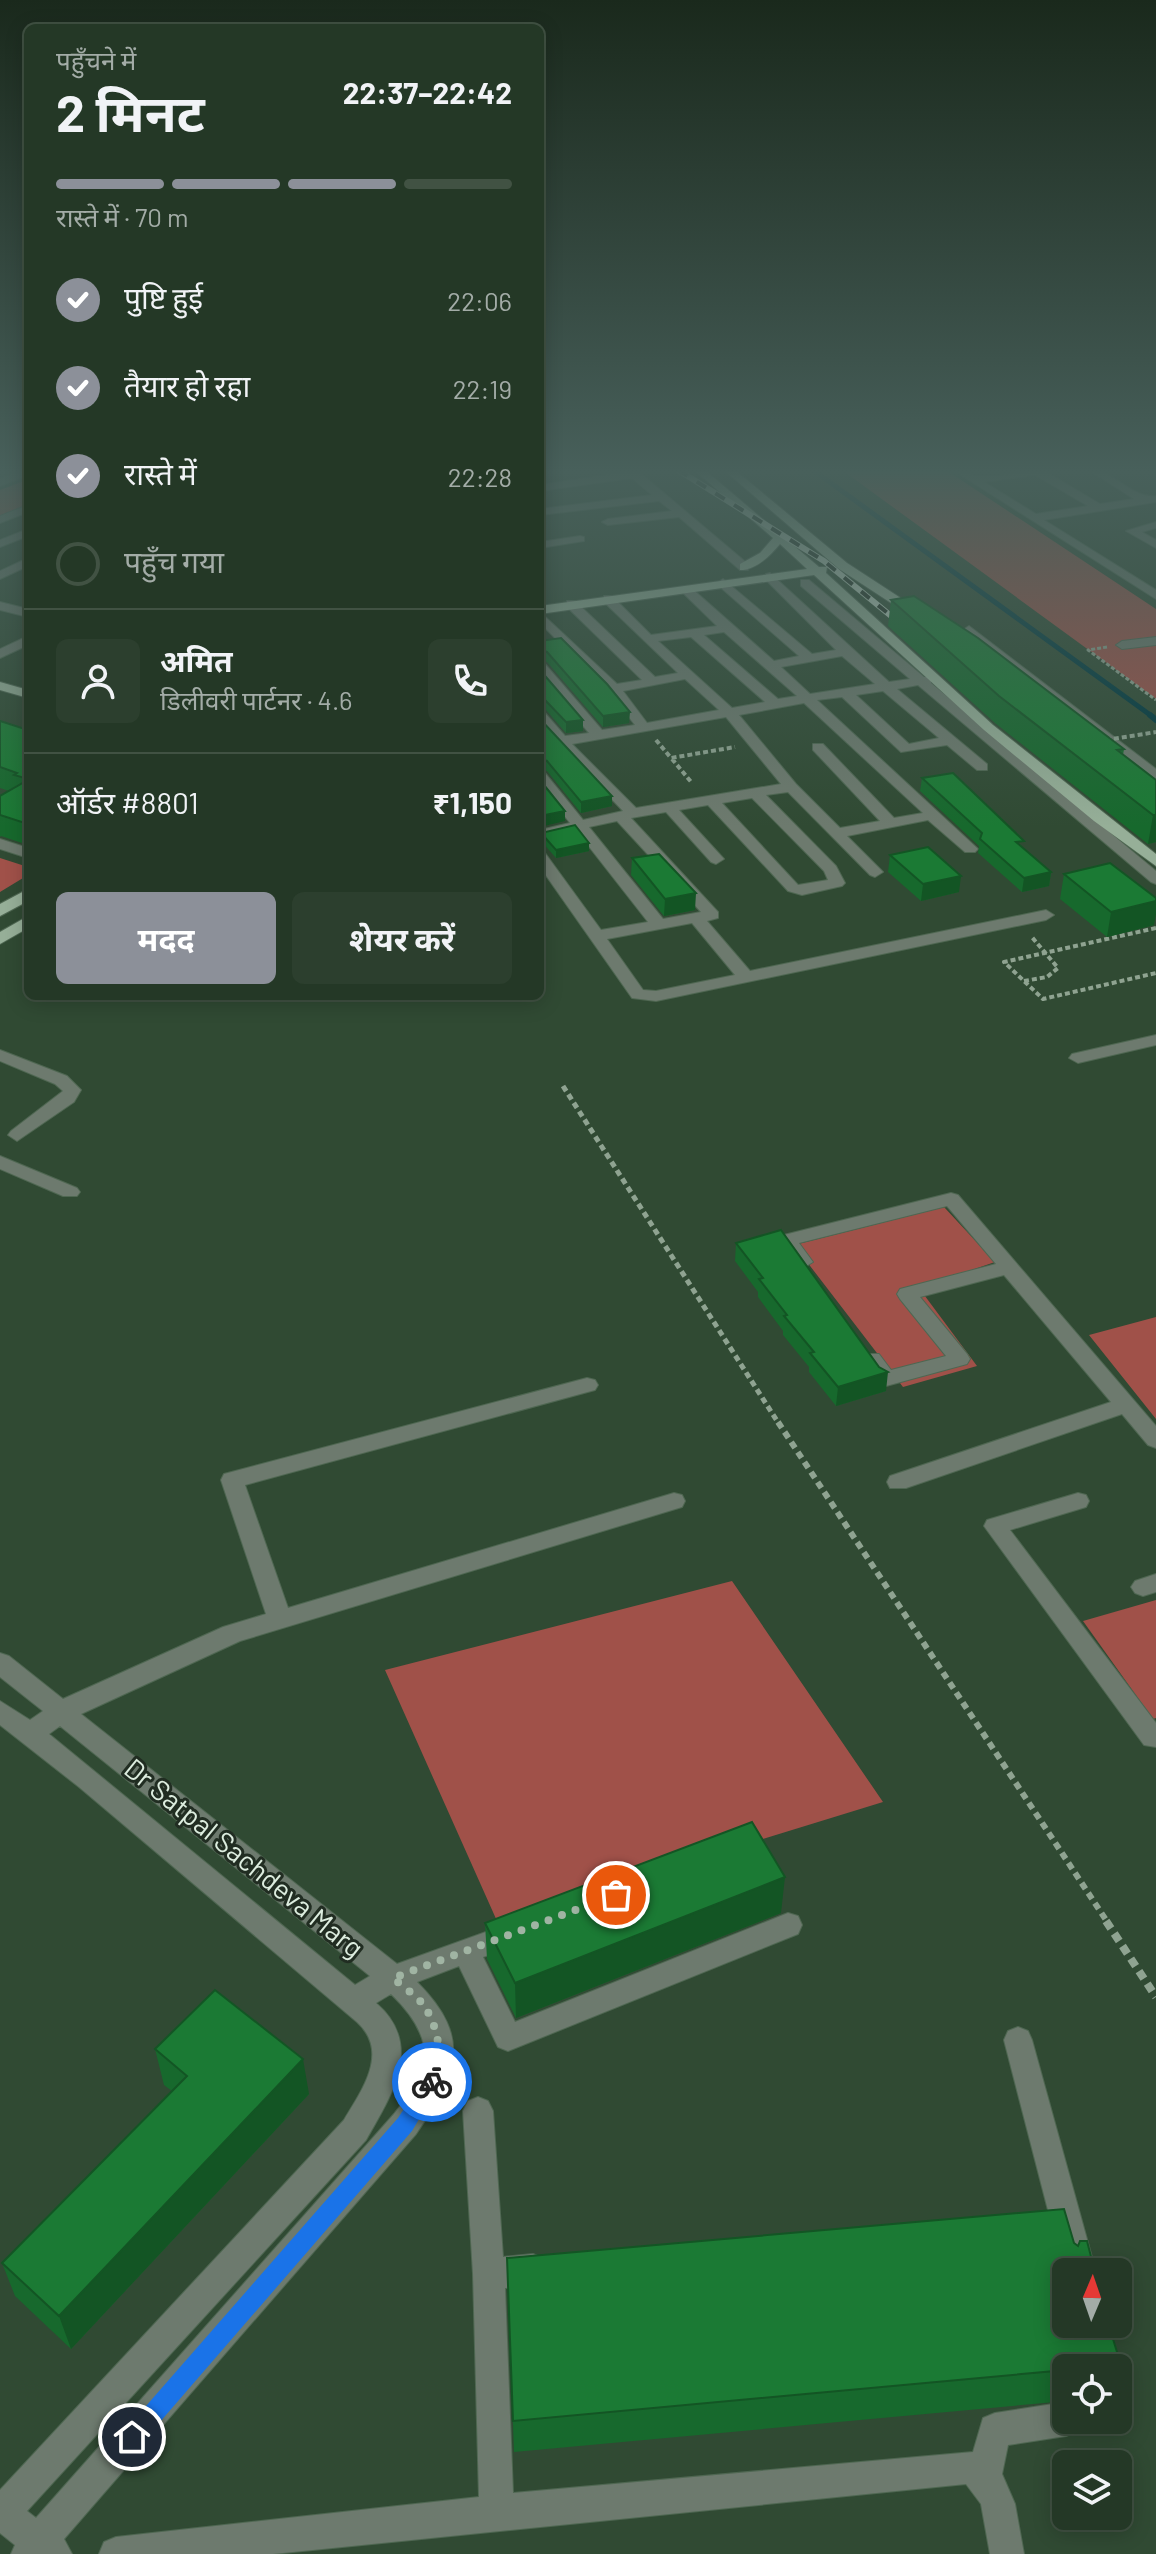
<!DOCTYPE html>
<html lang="hi">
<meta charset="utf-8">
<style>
:root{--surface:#243826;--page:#2c3f2e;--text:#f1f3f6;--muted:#a3aca7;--line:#415243;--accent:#8c9099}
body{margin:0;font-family:Barlow,"Noto Sans Devanagari",sans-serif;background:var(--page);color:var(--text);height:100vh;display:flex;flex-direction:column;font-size:30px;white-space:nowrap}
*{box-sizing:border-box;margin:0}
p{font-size:26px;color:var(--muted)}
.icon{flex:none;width:44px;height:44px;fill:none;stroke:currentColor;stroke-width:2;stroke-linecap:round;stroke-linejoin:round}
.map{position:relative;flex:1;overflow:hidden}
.drawer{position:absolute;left:24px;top:24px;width:520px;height:976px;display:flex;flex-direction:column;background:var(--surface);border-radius:12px;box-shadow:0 4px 20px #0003,0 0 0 2px var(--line)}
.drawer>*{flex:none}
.needle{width:52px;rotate:2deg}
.fabs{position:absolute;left:1052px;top:2258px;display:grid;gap:16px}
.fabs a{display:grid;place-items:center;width:80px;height:80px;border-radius:12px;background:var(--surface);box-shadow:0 4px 20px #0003,0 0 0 2px var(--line);font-size:40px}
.pin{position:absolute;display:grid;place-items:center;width:68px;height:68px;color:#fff;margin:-34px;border:4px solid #fff;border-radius:50%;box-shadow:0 2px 8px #0007}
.courier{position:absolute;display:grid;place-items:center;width:80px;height:80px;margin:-40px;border:6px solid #1a73e8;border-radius:50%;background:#fff;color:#222;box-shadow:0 2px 10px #0007}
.summary em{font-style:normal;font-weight:700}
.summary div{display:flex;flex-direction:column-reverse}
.summary{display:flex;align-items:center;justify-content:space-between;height:136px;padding:0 32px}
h1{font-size:52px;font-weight:700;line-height:60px}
.bar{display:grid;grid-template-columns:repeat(4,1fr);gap:12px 8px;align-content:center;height:96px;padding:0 32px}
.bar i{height:10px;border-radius:6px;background:var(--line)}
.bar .selected{background:var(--accent)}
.bar p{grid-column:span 4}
.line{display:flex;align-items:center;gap:20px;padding:0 32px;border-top:2px solid var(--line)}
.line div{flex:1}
.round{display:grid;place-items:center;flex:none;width:84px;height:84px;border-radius:12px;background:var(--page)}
ol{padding:0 32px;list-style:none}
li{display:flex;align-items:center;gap:24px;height:88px}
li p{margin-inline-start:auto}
li .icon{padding:8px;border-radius:50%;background:var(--accent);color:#fff;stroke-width:4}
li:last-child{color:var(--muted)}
li i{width:44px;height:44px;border:4px solid var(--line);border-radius:50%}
.action{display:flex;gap:16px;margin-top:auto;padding:16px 32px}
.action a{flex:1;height:92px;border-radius:12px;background:var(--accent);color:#fff;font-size:32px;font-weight:700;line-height:92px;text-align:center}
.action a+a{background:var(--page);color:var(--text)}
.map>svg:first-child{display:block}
</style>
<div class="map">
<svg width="1156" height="2554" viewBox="0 0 1156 2554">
<rect width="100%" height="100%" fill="#304a33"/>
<!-- green -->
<path fill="#a05149" d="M842 470H946L1156 609V699Z
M24 481 28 482V505L0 517V490Z
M0 858 28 867V875L0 892Z
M944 1207 995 1262 919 1288 977 1366 903 1387 794 1245Z
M1156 1317V1419L1089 1335Z
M732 1581 883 1802 497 1921 385 1670Z
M1156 1600V1718L1153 1719 1083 1621Z"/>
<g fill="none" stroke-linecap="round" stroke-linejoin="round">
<!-- stream-far1 -->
<path stroke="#003940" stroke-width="5" d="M813 470 1153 717"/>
<!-- stream -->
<path stroke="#003940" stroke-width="6" d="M1150 715 1156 720"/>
<defs>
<path id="minor" d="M21 470H28V475L0 486V479Z
M625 470 639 472 748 564V570H740L679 517 608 525 602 522 608 519 672 511 659 501 540 515V509L652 495 632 478 540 491V485L626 472Z
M953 470C963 470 969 475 978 476 996 478 1030 470 1052 470L1048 473 1100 504 1134 499 1089 470C1114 470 1132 499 1156 496V502L1044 520 1156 590V599ZM1035 475 1088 506 1036 514 984 482Z
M28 505V512L0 523V516Z
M1156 522V528L1142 532 1156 540V548L1126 531Z
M28 529V536L0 547V540Z
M580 536 584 537V541L540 548V542Z
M28 558V566L0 579V571Z
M770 573 889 682 910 679 801 586V580H809L924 677H932L931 683 1156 871V884L1151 882 918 685 897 689 987 764V770H977L947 745 901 752 842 697 817 700 978 849 975 852H965L928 820 847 836 883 872 875 877 870 875 788 792 766 795 836 866 845 883 842 886 802 895 788 891 708 805 679 810 724 859 716 864 711 862 666 812 631 818 718 912V918L707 921 750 971 1046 910 1054 915 1046 920 656 1001 632 998 540 867V851L545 853 601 930 648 922 576 830 540 838V830L570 823 540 785V772L545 773 583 820 623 811 540 724V712L545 713 565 736 589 733 540 675V663L545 664 602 730 635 725 609 692 540 623V612L617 684 642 680 567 607V601H575L655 677 678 673 604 602V596H612L651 635 717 626 679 589 689 586 774 661 799 656 719 586 717 583 723 579 812 654 836 650 766 580V574ZM724 632 797 696 778 699 704 635ZM691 637 765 702 732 708 658 641ZM842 656 875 684 810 694 781 667ZM685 679 719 710 647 723 623 691ZM883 691 939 738 909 744 856 695ZM804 703 923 813 894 818 823 744H813V750L880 821 840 828 796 784 739 715ZM726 717 781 784 636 808 572 744ZM752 798 824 871 828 880 798 885 722 803ZM617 821 701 912 663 919 589 827ZM692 923 735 975 656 991 643 990 607 939Z
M0 602 28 609V617L0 610Z
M969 626 1156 769V780L965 633 963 630Z
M28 636V645L0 658V649Z
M1156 637V645L1122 649 1116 645 1122 641Z
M0 839 28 848V858L0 849Z
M1156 1035V1045L1078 1063 1069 1058 1072 1054Z
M0 1050 67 1076 81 1090 74 1102 17 1141 8 1135 11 1131 63 1091 55 1084 0 1061Z
M0 1156 77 1188 80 1192 77 1196H63L0 1169Z
M951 1193 958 1195 1156 1426V1448L1148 1445 1122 1414 906 1488H890L887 1482 890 1476 1111 1402 1004 1275 920 1297 967 1354 970 1359 967 1364 886 1386 879 1384 862 1359 865 1354H879L891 1370 946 1356 900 1299 897 1294 900 1289 996 1264 947 1206 799 1243 813 1262 803 1268 796 1266 777 1240 780 1236Z
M587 1378 595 1380 598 1385 595 1390 245 1485 288 1608 674 1493 682 1495 685 1501 682 1507 240 1641 81 1714 397 1964 511 1923 521 1926 525 1935 521 1944 483 1957 515 2022 788 1913 798 1916 802 1925 798 1934 508 2051 498 2047 459 1966 417 1982C475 2040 455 2076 416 2134L64 2539 72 2554H11L15 2545 0 2533V2490L344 2120C362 2090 390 2052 357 2022L79 1787 0 1725V1701L30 1720 43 1711 0 1677V1653L9 1656 63 1699 223 1627 266 1614 221 1480 224 1474ZM60 1726 370 1976 355 1985 49 1734ZM391 1994C413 2015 435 2045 420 2078 414 2091 403 2102 394 2114L36 2518 27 2511 366 2140C391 2096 425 2045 376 2003Z
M1078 1493 1086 1495 1089 1501 1086 1507 1010 1530 1156 1723V1747L1144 1745 984 1526 987 1520Z
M1156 1574V1592L1143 1596 1135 1593 1131 1587 1135 1581Z
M1018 2027 1028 2031 1032 2040 1096 2272H1066V2276L1064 2272 1004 2040 1008 2031Z
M478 2097 488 2101 493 2111 503 2257 533 2254 544 2259 549 2270 544 2281 533 2286 505 2288 513 2493 973 2452 983 2418 995 2413 1066 2402V2420H1082L1078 2431 1066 2436 1008 2445 1002 2474 1015 2504 1024 2554H990L981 2504 966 2484 273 2554H99L104 2542 116 2537 479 2497 473 2274 463 2111 468 2101Z"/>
<path id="major" d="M694 470H705L819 567H827L826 573 993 725 1156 854V866L1094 821 984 730 814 575 540 614V606L807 569 780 544C770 556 756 570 740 570V564L760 553 773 538Z
M724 470H735L847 563 919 610V616H911L839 569Z
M0 682 28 690V698L0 690Z
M28 889V901L0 916V904Z
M28 916V928L0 944V932Z"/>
</defs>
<!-- minor casing -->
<use href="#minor" stroke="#4f6752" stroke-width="2"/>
<!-- major casing -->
<use href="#major" stroke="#4f6752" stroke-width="2"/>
<!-- path-far4 -->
<path stroke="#8fa391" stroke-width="3" stroke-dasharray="4 2" stroke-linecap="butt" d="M1107 647 1088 650 1156 700"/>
<!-- path-far3 -->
<path stroke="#8fa391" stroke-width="4" stroke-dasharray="5 3" stroke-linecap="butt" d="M656 740 671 758 735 747
M672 759 692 783
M1156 928 1004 962 1043 999 1156 973
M1024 981 1047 977 1058 968 1031 936"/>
<!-- path-far2 -->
<path stroke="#8fa391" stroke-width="5" stroke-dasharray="6 4" stroke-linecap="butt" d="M563 1086 779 1424"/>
<!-- path-far1 -->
<path stroke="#8fa391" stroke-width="6" stroke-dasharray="7 5" stroke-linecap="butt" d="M778 1422 1108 1923"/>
<!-- path -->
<path stroke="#8fa391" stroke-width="8" stroke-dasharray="9 6" stroke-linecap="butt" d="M1106 1921 1156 1997"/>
<!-- minor -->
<use href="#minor" fill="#6d7a6e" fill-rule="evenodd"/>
<!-- major -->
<use href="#major" fill="#96af98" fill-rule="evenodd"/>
<defs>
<path id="rail" d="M678 470 824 561 907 629"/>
</defs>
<!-- rail casing -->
<use href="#rail" stroke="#c1d2c3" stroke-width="6"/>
<!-- rail -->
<use href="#rail" stroke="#212d22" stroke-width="4" stroke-dasharray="11" stroke-linecap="butt"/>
<!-- path-bridge -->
<path stroke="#8fa391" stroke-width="4" stroke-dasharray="5 3" stroke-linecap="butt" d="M1106 740 1156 732"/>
</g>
<!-- wall -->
<path fill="#17692d" d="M891 600 1124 749 1123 755 1156 780V842L1148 844 995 723 888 626Z
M540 641 629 723 603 727 547 662 540 661Z
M540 670 583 720V731L566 733 546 710H540Z
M540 720 612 806 581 813 547 771 540 770Z
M0 721 28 730V845L1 836 0 837V796L9 791 0 788Z
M922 778 1023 848 1051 872 1049 886 1022 892 978 853 979 846 920 791Z
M541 833 589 843V851L556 858 541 841Z
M890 855 959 892 921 901 888 872Z
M632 858 695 910 664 916 631 875Z
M1064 874 1154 925 1107 937 1060 899Z
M736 1243 886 1391 836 1406 809 1372V1367L783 1335V1331L758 1297V1292L735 1261Z
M781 1913 516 2018 487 1959 485 1923Z
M155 2049 309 2094 71 2349 15 2296 2 2263 172 2091 164 2085Z
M1074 2243 1066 2272 1099 2336 1121 2365 1118 2371V2368H1066V2401L514 2452 507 2258Z"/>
<!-- shaded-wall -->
<path fill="#135524" d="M630 712 629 723 603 727V716Z
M583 720V731L566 733V722Z
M612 796V806L581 813V802Z
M565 811V821L540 827V816Z
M1153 815H1156V842L1148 844Z
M589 843V851L556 858V850Z
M1051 872 1049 886 1022 892 1024 878Z
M961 876 959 892 921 901 923 884Z
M696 893 695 910 664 916 665 899Z
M1156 901V914L1154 925 1107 937 1111 912Z
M888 1372 886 1391 836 1406 838 1387Z
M785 1877 781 1913 516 2018 515 1983Z
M303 2059 309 2094 71 2349 59 2316Z"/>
<!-- building -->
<path fill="#1b7a34" stroke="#135524" stroke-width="2" d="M914 596 978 638 1124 749 1117 750 1156 780V815H1153L999 696 891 600Z
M561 638 607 684 630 712 603 716 547 652 540 650V641Z
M540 670 583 720 566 722 545 700 540 699Z
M540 720H541L612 796 581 802 547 761 540 759Z
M0 721 28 730V779L14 775 17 773 0 767Z
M953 773 1024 841 1016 842 1051 872 1024 878 980 839 982 833 922 778Z
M28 780V830L25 823 0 815V796Z
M540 780 565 811 540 816Z
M575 825 589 843 556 850 541 833Z
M928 847 961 876 923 884 890 855Z
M659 854 696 893 665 899 632 858Z
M1110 863 1156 898V901L1111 912 1064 874Z
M781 1230 879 1367 888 1372 838 1387 810 1353 814 1352 784 1316 787 1315 759 1279 763 1278 736 1243Z
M752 1822 785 1877 515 1983 485 1923Z
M215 1990 303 2059 59 2316 2 2263 187 2076 155 2049Z
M1064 2209 1074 2243 1078 2246 1080 2241H1087L1095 2272H1066V2324H1096L1099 2336 1113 2339 1121 2365 1085 2368H1066V2370L513 2421 507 2258Z"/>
<!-- sky -->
<linearGradient id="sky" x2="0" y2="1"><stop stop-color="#1a291c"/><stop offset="0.57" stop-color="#48605b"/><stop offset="1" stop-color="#48605b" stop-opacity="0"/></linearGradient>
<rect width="1156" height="827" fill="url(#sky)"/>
<!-- route -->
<path fill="#1a73e8" d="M432 2073 439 2076 441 2082 412 2131 140 2445 132 2448 125 2445 122 2437 125 2430 398 2118 425 2076Z"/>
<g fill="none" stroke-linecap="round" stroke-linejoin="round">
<!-- done -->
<path stroke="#a0b4a3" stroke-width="8" stroke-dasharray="0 14.4" d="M432 2082C446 2061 437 2022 422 2003 414 1994 402 1986 393 1978L616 1895"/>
</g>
<g text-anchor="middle" stroke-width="6" stroke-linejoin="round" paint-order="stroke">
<!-- near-street labels -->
<g font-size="28" fill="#ddeddf" stroke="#212d22">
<text transform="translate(244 1858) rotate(39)" y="10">Dr Satpal Sachdeva Marg</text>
</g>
</g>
</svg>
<div class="fabs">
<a><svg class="needle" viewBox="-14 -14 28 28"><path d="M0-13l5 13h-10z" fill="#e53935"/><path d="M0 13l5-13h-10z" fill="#a3aca7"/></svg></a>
<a><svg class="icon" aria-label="locate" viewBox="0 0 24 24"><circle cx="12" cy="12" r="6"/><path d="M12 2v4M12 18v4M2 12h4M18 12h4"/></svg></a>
<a><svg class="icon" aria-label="layers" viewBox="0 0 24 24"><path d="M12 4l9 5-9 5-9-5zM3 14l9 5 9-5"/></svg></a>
</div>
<div class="pin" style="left:616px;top:1895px;background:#ea580c"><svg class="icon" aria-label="bag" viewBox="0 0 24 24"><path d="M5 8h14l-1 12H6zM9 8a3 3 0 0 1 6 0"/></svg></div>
<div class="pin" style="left:132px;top:2437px;background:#1f2937"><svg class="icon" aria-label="home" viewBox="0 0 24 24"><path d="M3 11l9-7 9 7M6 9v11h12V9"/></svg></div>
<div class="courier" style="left:432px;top:2082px"><svg class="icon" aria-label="bike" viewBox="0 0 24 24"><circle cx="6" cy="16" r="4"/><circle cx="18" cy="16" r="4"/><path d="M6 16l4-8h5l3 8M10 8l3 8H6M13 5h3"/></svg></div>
<section class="drawer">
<div class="summary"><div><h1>2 मिनट</h1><p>पहुँचने में</p></div><em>22:37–22:42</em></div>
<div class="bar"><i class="selected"></i><i class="selected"></i><i class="selected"></i><i></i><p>रास्ते में · 70 m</p></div>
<ol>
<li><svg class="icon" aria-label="check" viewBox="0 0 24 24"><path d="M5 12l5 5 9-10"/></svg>पुष्टि हुई<p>22:06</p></li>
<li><svg class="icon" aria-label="check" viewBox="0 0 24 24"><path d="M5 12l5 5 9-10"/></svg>तैयार हो रहा<p>22:19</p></li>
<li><svg class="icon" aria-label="check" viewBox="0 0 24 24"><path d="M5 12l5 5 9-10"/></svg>रास्ते में<p>22:28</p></li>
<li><i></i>पहुँच गया</li>
</ol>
<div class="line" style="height:144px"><a class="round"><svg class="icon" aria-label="person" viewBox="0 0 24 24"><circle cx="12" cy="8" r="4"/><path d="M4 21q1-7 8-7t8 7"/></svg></a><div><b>अमित</b><p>डिलीवरी पार्टनर · 4.6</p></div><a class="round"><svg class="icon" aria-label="phone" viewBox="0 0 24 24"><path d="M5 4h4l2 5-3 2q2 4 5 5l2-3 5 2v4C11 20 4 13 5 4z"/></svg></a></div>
<div class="line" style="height:104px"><div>ऑर्डर #8801</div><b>₹1,150</b></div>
<div class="action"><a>मदद</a><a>शेयर करें</a></div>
</section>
</div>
